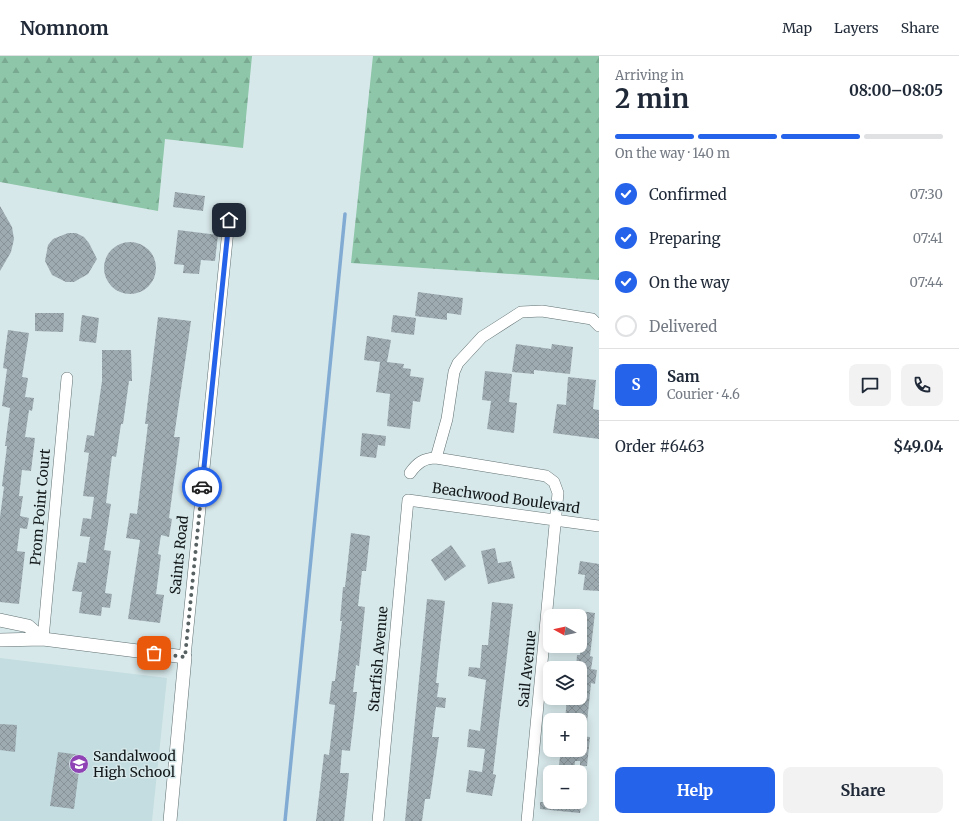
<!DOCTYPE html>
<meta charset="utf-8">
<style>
:root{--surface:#fff;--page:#f2f2f3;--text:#1f2937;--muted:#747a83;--line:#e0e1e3;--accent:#2563eb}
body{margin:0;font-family:Merriweather,serif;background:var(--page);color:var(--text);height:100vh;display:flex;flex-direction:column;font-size:15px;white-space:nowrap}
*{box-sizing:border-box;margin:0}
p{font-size:13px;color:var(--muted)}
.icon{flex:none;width:22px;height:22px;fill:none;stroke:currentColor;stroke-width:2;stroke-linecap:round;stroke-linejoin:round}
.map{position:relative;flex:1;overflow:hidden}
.details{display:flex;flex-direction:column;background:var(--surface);width:360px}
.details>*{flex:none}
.needle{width:26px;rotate:278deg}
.buttons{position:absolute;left:543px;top:553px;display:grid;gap:8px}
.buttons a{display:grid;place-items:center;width:44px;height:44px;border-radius:8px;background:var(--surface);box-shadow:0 2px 10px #0003;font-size:20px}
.pin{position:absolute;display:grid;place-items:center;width:34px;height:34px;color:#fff;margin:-17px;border-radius:8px;box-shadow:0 2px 6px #0006}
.courier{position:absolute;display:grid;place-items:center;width:40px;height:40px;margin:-20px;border:3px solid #2563eb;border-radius:50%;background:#fff;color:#222;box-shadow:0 1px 5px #0007}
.summary em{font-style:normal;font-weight:700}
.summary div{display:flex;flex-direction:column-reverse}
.summary{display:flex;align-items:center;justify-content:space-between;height:68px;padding:0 16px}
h1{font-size:26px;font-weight:700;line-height:30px}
.bar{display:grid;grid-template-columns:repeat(4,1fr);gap:6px 4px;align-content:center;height:48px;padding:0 16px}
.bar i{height:5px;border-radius:3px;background:var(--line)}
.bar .current{background:var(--accent)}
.bar p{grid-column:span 4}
.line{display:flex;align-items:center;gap:10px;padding:0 16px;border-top:1px solid var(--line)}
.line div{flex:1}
.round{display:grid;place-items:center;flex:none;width:42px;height:42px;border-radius:8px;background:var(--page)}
ol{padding:0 16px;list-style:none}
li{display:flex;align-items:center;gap:12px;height:44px}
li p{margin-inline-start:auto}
li .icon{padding:4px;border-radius:50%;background:var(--accent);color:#fff;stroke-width:4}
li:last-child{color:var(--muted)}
li i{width:22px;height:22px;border:2px solid var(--line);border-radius:50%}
.button{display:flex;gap:8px;margin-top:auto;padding:8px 16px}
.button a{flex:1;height:46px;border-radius:8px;background:var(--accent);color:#fff;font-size:16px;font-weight:700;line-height:46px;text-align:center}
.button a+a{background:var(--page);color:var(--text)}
header{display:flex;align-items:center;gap:24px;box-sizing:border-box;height:56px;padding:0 20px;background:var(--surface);border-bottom:1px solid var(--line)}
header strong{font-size:19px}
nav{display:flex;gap:22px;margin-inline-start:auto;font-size:14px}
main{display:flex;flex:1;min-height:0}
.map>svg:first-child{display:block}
</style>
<header>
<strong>Nomnom</strong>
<nav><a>Map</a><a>Layers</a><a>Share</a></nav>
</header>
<main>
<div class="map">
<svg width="599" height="765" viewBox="0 0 599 765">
<defs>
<pattern id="forest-firs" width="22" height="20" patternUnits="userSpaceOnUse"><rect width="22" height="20" fill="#8dc6a8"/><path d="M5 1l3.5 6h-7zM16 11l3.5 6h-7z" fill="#79a990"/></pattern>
<pattern id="building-cross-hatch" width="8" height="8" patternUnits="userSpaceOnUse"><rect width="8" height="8" fill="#9eacb2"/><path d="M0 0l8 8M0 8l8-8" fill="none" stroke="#879398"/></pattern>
</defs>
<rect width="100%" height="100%" fill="#d7e8ea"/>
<!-- built -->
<path fill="#c3dde0" d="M0 602 167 622 152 765H0Z"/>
<!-- forest -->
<path fill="url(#forest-firs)" d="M0 0H252L243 92 165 83 158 155 0 126Z
M373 0H599V224L351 207Z"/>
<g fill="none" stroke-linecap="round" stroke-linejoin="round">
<!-- stream -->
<path stroke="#82abd3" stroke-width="3.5" d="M285 765 345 158"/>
</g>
<!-- building -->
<path fill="url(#building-cross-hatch)" d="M175 136 205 140 203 155 173 151Z
M0 150 12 171 14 183 11 196 0 215Z
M178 174 218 179 215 205 201 204 199 218 183 217 184 209 174 208Z
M68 177H76L84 181 89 187 97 203 88 218 74 226H66L52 219 45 205 48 189 53 183Z
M104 212a26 26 0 1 1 52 0a26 26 0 1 1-52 0Z
M418 236 463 242 461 259 447 257V264L415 260Z
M35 257H64L63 276 35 275Z
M82 259 99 262 96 287 79 285Z
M393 259 416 262 414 279 391 276Z
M158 261 191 265 174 381H180L169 462 172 463 169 481 161 479 158 498 161 499 156 538 164 539 160 567 128 563 140 484 126 482 130 457 137 458 148 368H145Z
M8 274 29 277 22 321 28 322 25 341 34 342 32 355 29 354 25 381 35 382 31 415 22 414 19 440H23L20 460 29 462 27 473 20 472 17 495 25 496 19 548 0 546V461L4 431 2 430 7 390H5L10 352 2 350 7 313 3 312Z
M367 280 391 284 387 306 404 308 403 312 411 313 410 320 424 322 420 346 413 345 410 373 387 370 390 338 376 336 380 306 364 304Z
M516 288 551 293 552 288 573 291 570 318 534 314V318L512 316Z
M102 294H131L132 325H129L123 368H121L116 401 112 400 106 447 111 448 104 494 111 495 105 537 112 538 110 552 102 551 101 560 79 557 82 536 72 535 78 506 86 507 90 481 80 480 83 462 91 463 94 441 83 440 89 397 84 396 87 379 94 380 102 325Z
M485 315 512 318 509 346 517 347 514 377 487 373 491 345 482 344Z
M568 321 596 324 593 353 599 354V383L553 377 557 348 566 349Z
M362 377 386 380 385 390 378 389 376 402 360 400Z
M351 477 370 480 366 515H362L358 550 365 551 359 610 356 609 353 636H357L350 695 342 694 340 717H349L344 765H316L324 698 329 699 335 649 329 648 332 625H335L342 565H340L343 531H345Z
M451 489 466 510 445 525 431 504Z
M495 492 498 507 511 505 515 522 488 528 481 495Z
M580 505 599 508V535L583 534 585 519 578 518Z
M427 543 445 545 436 627H439L437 641 446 642 445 652 436 651 435 657 432 681H439L430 743H425L422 765H405Z
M492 546 513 548 493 718 496 719 492 740 466 736 469 714 482 716 485 693 467 691 469 673 480 675 486 624 468 620 469 611 480 612 482 589H488Z
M580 555 595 557 590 600 593 601 591 613 597 614 595 628 591 627 587 667H580V664H565L567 642H580V612H576L577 599H580Z
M0 668 17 669 15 696 0 694Z
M580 680 590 681 587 710H580V705H575L574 716H558L561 694H580Z
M58 696 81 699 74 753 50 750Z
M540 746H582L580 757 540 753Z"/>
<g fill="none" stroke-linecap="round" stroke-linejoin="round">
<defs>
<path id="minor" d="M436 402 447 363 454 316 458 307 482 281 521 256 542 255 592 263 599 270
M410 417C417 407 424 402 436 402L546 420 554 426 558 437 527 765
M43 583 67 322
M185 601 229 164
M378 765 408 444 599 470"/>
<path id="tertiary" d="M0 564 28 570 43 583
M0 584 43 583 185 601 170 765"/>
</defs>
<!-- minor casing -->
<use href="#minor" stroke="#617072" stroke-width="12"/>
<!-- tertiary casing -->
<use href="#tertiary" stroke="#617072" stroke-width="14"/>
<!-- minor -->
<use href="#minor" stroke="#fff" stroke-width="11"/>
<!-- tertiary -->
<use href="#tertiary" stroke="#fff" stroke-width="13"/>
</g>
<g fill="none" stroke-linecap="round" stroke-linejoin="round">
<!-- done -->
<path stroke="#576162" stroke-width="4" stroke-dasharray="0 7.2" d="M154 597 185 601 202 431"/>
<!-- route -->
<path stroke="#2563eb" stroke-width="5" d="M202 431 229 164"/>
</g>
<!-- icons -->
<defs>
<symbol id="school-disc" viewBox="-11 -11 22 22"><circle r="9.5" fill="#8f43b5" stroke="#d7e8ea"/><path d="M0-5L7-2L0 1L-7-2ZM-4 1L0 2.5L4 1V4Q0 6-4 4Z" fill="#fff"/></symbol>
</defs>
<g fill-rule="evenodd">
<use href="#school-disc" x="68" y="697" width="22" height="22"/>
</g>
<g text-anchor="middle" stroke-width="3" stroke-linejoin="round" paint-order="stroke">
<!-- street labels -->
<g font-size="14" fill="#121819" stroke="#d7e8ea">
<text transform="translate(506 442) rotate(8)" y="5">Beachwood Boulevard</text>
<text transform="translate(40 451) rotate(-85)" y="5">Prom Point Court</text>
<text transform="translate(179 499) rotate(-84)" y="5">Saints Road</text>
<text transform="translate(378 603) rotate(-85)" y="5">Starfish Avenue</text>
<text transform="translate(527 613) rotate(-84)" y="5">Sail Avenue</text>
</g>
<!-- poi labels -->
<g font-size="14" fill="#121819" stroke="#d7e8ea" text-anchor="start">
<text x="93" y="705">Sandalwood<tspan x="93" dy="16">High School</tspan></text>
</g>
</g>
</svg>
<div class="buttons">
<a><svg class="needle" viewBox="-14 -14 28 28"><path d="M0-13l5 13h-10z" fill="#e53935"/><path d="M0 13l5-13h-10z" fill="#747a83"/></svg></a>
<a><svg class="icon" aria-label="layers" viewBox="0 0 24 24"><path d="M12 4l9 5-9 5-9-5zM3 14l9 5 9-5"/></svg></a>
<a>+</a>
<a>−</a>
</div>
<div class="pin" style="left:154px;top:597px;background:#ea580c"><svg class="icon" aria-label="bag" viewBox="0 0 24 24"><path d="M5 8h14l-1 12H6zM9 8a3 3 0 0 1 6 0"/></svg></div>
<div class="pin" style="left:229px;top:164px;background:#1f2937"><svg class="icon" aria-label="home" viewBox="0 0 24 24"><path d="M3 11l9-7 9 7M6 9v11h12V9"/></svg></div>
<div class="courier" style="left:202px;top:431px"><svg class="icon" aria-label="car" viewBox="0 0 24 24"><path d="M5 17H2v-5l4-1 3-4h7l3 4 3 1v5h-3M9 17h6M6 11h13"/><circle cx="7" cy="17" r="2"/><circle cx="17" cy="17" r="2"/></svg></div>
</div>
<section class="details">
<div class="summary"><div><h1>2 min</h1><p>Arriving in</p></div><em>08:00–08:05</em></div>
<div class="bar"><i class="current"></i><i class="current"></i><i class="current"></i><i></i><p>On the way · 140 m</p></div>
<ol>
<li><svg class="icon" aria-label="check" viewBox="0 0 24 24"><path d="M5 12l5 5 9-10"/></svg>Confirmed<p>07:30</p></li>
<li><svg class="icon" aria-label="check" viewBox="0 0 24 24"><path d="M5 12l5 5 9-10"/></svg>Preparing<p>07:41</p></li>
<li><svg class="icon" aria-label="check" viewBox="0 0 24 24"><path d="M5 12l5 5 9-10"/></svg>On the way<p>07:44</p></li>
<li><i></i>Delivered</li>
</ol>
<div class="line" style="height:72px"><b class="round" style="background:var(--accent);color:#fff">S</b><div><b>Sam</b><p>Courier · 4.6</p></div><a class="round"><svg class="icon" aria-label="chat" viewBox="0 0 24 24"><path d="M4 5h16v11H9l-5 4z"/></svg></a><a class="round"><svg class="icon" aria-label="phone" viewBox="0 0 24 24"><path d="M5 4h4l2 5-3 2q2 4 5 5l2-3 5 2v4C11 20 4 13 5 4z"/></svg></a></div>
<div class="line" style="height:52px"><div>Order #6463</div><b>$49.04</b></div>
<div class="button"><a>Help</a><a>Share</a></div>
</section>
</main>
